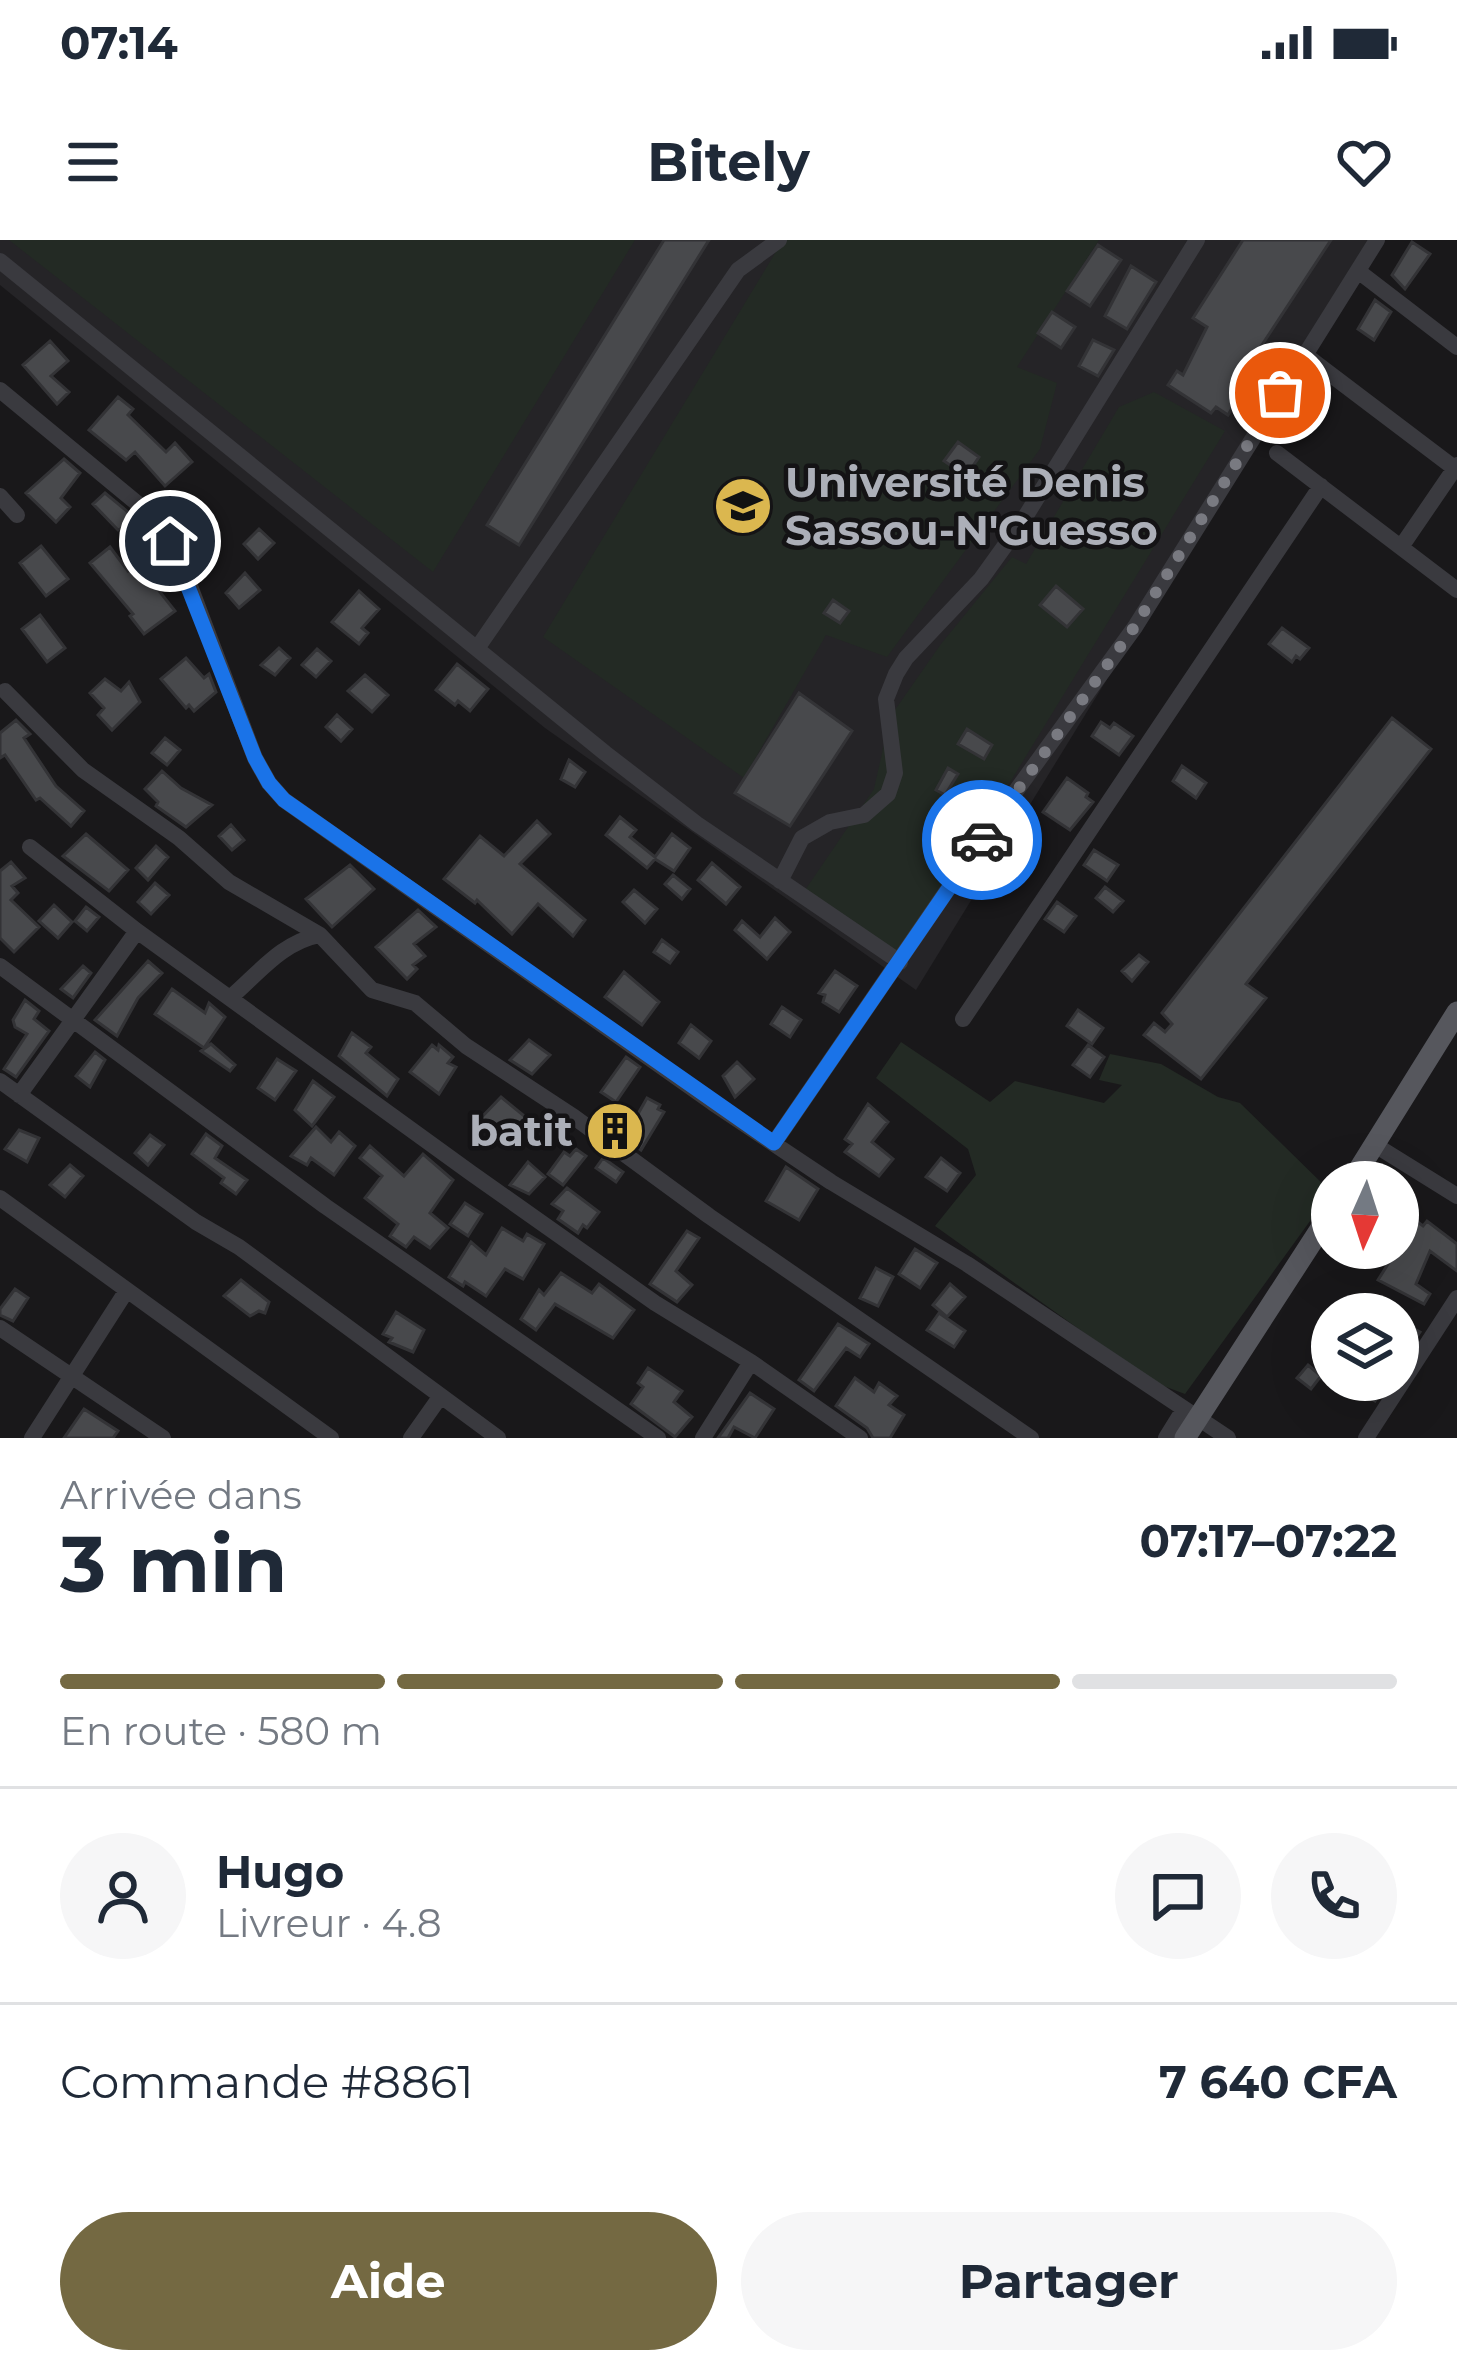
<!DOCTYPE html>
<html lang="fr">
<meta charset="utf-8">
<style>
:root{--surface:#fff;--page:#f6f6f7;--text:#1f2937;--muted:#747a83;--line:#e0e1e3;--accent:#746942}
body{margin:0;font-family:Montserrat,sans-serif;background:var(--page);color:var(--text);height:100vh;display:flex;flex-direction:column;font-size:45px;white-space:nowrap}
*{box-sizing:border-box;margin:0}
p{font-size:39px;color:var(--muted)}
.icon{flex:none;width:66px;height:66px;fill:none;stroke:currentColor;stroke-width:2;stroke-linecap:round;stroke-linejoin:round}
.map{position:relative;height:1198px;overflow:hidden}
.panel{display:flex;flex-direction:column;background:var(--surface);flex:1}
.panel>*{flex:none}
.needle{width:78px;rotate:183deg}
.tools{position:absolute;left:1311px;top:921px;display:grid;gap:24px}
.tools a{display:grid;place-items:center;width:108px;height:108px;border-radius:50%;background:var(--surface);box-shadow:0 12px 48px #0002;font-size:60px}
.pin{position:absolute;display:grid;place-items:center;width:102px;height:102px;color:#fff;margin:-51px;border:6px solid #fff;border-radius:50%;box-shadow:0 3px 12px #0007}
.courier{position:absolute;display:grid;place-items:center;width:120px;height:120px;margin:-60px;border:9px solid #1a73e8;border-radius:50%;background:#fff;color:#222;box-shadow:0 3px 15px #0007}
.head em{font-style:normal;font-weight:700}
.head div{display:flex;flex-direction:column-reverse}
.head{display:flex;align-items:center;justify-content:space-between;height:204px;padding:0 60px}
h1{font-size:78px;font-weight:700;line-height:90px}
.bar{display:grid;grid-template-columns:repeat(4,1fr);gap:18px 12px;align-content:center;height:144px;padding:0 60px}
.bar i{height:15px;border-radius:9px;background:var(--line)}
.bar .current{background:var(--accent)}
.bar p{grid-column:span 4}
.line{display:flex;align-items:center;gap:30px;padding:0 60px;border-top:3px solid var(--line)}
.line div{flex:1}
.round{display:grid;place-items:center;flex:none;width:126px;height:126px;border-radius:63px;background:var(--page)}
.action{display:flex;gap:24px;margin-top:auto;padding:24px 60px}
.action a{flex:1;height:138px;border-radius:72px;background:var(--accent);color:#fff;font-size:48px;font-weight:700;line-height:138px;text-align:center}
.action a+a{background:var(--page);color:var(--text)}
.status{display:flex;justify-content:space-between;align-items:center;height:84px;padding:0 60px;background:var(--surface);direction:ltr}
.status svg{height:33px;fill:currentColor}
header{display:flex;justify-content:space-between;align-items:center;height:156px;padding:0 60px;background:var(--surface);font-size:54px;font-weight:700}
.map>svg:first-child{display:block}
</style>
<div class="status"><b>07:14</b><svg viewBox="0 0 49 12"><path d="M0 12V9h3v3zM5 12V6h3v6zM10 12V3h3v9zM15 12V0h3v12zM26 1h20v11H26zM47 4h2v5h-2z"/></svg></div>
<header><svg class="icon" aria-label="menu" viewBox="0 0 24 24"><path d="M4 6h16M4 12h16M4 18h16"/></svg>Bitely<svg class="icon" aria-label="heart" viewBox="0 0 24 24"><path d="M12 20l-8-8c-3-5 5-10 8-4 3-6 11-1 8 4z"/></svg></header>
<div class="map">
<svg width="1457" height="1198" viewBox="0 0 1457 1198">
<rect width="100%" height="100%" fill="#19181a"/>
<!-- built -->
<path fill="#252427" d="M0 0H1377L916 750 545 488 0 45Z"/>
<!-- green -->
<path fill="#232a24" d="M9 0H635L433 332Z
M783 0H1099L1017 127 1057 143 1040 209 887 417 826 395 744 538 543 397Z
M1154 152 1225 191 900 722 801 656 874 549 890 477 941 404 1012 317 1026 324 1119 167Z
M901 802 990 862 1015 841 1104 863 1122 845 1099 840 1110 814 1161 824 1218 857 1240 863 1331 952 1185 1154 1153 1142 935 986 976 935 968 909 876 838Z"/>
<!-- building -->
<path fill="#48494c" stroke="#333336" stroke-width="3" d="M664 0H709L519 305 487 285Z
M1243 0H1331L1254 117 1231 160 1235 163 1228 175 1216 167 1211 173 1168 145 1177 131 1183 135 1207 87 1193 78Z
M1412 2 1430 14 1405 49 1392 35Z
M1098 5 1121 20 1090 66 1067 51Z
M1131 26 1156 42 1127 89 1105 76Z
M1375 60 1391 72 1374 100 1358 89Z
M1052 72 1075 87 1061 108 1038 93Z
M1093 100 1114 110 1098 136 1079 126Z
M50 101 68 121 51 136 69 152 57 164 23 125Z
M118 157 133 169 128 175 166 212 175 203 192 222 165 246 135 212 126 220 89 190Z
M958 202 979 217 966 236 944 221Z
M64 219 80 233 61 258 70 267 56 282 26 253Z
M105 253 134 277 130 284 118 290 93 264Z
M259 289 274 303 258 319 244 304Z
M41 306 68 339 46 356 20 323Z
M110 307 128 331 137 323 175 371 144 394 130 376 133 374 90 323Z
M245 333 260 350 239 368 226 353Z
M1056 346 1083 369 1067 387 1040 365Z
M359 351 379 369 362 388 368 393 359 404 332 382Z
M833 360 849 371 840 383 824 373Z
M40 375 65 408 47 422 22 389Z
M1282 388 1309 408 1300 419 1296 416 1292 422 1269 404Z
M279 408 290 418 275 435 261 425Z
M317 409 331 421 316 437 302 425Z
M186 418 204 438 209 434 216 452 194 471 189 465 186 468 161 439Z
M457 424 488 449 470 471 458 461 455 465 436 450Z
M365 435 388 455 372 472 348 451Z
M105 439 121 451 129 442 140 462 112 490 98 475 104 468 90 453Z
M799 453 852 491 790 586 735 553Z
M337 475 352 489 341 501 326 487Z
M1392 478 1431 509 1246 744 1266 758 1201 839 1144 795 1154 783 1165 792 1172 784 1162 773Z
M16 480 30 494 24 498 56 546 84 571 71 586 40 558 36 560 5 515 0 518V493Z
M1101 482 1110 488 1114 483 1133 496 1119 515 1092 496Z
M967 489 992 505 984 519 958 504Z
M165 498 180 510 167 525 152 513Z
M569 520 585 532 575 547 561 539Z
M1182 526 1206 543 1196 558 1173 541Z
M948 528 958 534 945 555 936 550Z
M162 531 181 548 212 565 186 587 156 566 158 562 145 549Z
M1067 538 1088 553 1086 557 1093 562 1070 590 1043 572Z
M620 577 636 590 630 597 655 617 672 594 690 608 674 631 655 619 647 628 606 595Z
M537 581 550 594 520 624 585 680 573 696 538 664 512 694 477 660 475 663 444 639 480 596 504 616Z
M231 585 244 600 232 610 219 596Z
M86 594 128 630 109 651 63 616Z
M156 606 168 617 148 640 136 628Z
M1094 610 1118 625 1107 641 1084 625Z
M11 622 25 638 12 646 18 653 11 660 39 687 14 712 0 698V631Z
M712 623 740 647 726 664 698 640Z
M350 625 374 649 332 687 306 659Z
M673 635 690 649 682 659 665 644Z
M155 643 169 655 151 674 138 662Z
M1105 647 1123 661 1113 672 1096 658Z
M634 650 657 669 645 683 623 662Z
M1057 662 1076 676 1064 692 1045 679Z
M54 665 72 682 58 698 39 681Z
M86 667 99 677 87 691 75 681Z
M418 670 436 687 414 704 425 716 413 725 417 729 407 739 376 707Z
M775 678 790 692 767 719 735 690 742 681 760 697Z
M662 700 678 712 670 723 654 712Z
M1139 715 1148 722 1132 741 1122 731Z
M148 721 162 733 138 758 117 796 95 780Z
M83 726 91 733 73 758 61 749Z
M835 731 857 746 839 772 823 762 825 755 819 753Z
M624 732 659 762 642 785 605 757Z
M172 749 205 773 209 763 225 777 204 808 155 774Z
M25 760 39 771 34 779 49 791 16 837 4 829 27 794 15 787 13 780Z
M782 767 801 780 790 797 771 784Z
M1078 770 1103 788 1092 804 1067 786Z
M691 785 711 801 699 818 679 803Z
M352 793 371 807 366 813 398 839 387 856 339 816Z
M529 800 550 815 532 834 510 820Z
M211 804 235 825 230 831 201 811Z
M432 805 438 810 439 805 453 817 448 823 456 827 439 854 410 832Z
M1088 805 1104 817 1090 837 1073 825Z
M95 812 105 820 90 847 76 836Z
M626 817 640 827 616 862 601 852Z
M277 819 296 831 275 860 258 848Z
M737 822 754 839 735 857 723 836Z
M313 841 334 857 312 886 295 870Z
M501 857 528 879 524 883 529 888 511 908 478 881Z
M647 858 660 865 658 869 664 872 641 910 608 886 614 877 630 888Z
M868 864 888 882 872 902 893 919 879 936 845 912 852 904 845 899Z
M316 887 331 902 339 892 355 906 334 935 311 918 307 925 291 916Z
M19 890 39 898 27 922 5 909Z
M206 894 222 906 215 918 247 940 236 954 221 943 224 938 192 914Z
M150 895 164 905 148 925 135 913Z
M370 906 404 936 423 914 453 940 430 973 448 988 430 1008 414 997 406 1007 390 996 398 984 365 958 382 936 360 918Z
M576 909 586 916 563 945 548 934 564 912 570 916Z
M603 918 623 932 616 942 596 928Z
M941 918 960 933 947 951 926 937Z
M528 922 545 937 529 954 510 945Z
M70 925 83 936 65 957 50 945Z
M786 927 818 949 799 980 766 961Z
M567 948 599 972 587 988 583 985 578 993 558 979 563 971 552 964Z
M465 963 482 974 468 996 450 984Z
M1398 967 1423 986 1427 981 1457 1004V1031L1430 1011 1416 1044 1430 1054 1424 1064 1378 1040 1398 1008Z
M502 988 523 1001 527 994 544 1004 523 1039 505 1029 486 1056 465 1042 463 1046 449 1037 471 1002 486 1015Z
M687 991 699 998 676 1031 692 1045 677 1062 650 1044Z
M915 1009 937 1023 920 1048 899 1034Z
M876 1028 893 1037 878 1066 860 1058Z
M561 1033 592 1053 599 1044 634 1070 613 1098 555 1064 536 1090 521 1079 539 1050 544 1055Z
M241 1040 269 1062 265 1073 259 1071 250 1076 224 1056Z
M950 1044 965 1057 947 1077 933 1065Z
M15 1049 28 1058 13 1081 0 1075V1069Z
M396 1072 424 1090 413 1112 389 1102 392 1098 383 1094Z
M939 1073 965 1091 954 1107 927 1090Z
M838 1084 869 1104 860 1117 846 1108 814 1151 799 1140Z
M1407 1085 1420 1092 1398 1125V1097Z
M1308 1125 1321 1136 1311 1149 1297 1138Z
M648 1128 682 1151 674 1162 692 1177 675 1197 631 1164 643 1147 638 1143Z
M855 1138 874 1152 879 1143 897 1156 889 1165 904 1175 890 1198H873L867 1188 836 1166Z
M1371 1140H1388L1375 1161 1362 1153Z
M750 1153 774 1169 755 1198 734 1187 728 1198H718Z
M84 1169 118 1191 113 1198H64Z"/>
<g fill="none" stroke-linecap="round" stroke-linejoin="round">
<!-- minor -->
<path stroke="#3a3a3f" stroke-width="16" d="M0 21 605 513 697 584 900 722
M1358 31 1457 107
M1305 115 1457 230
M0 150 155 278 190 346 255 518 269 543 284 560 713 863 831 942 967 1024 1228 1198
M1277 213 1457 350
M0 256 17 275
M1401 307 1457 225
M478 407 738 30 779 0
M5 451 83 530 179 598 229 642 320 695 372 750 415 763 466 806 574 877 709 976 1031 1198
M30 607 137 691 471 933 655 1063 751 1122 860 1198
M780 641 802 598 830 582 864 575 888 554 895 533 886 459 896 434 906 418 981 339 1022 282 1197 0
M0 726 325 966 658 1198
M231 757C259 733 282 702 320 695
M963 779 1321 246
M0 841 196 982 239 1007 498 1198
M19 855 137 691
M774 903 1005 566 1135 387 1377 0
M1375 905 1457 956
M0 958 331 1198
M0 1088 163 1198
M32 1198 127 1050
M411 1198 440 1157
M703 1198 751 1122
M1166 1198 1184 1169
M1366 1198 1457 1058"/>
<!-- major -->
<path stroke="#56575d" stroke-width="21" d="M1351 942 1457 772
M1185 1198 1332 971"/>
</g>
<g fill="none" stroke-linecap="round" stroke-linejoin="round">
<!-- done -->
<path stroke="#797a81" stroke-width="12" stroke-dasharray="0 21.6" d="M982 600 1135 386 1280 153"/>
<!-- route -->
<path stroke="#1a73e8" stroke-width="15" d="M170 301 255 518 269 543 284 560 774 903 982 600"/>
</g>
<!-- icons -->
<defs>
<symbol id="university-disc" viewBox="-11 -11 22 22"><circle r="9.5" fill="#dbb74f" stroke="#141315"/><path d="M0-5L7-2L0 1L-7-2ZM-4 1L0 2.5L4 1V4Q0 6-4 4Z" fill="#111"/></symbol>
<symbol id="building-disc" viewBox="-11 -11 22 22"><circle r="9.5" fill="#dbb74f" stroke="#141315"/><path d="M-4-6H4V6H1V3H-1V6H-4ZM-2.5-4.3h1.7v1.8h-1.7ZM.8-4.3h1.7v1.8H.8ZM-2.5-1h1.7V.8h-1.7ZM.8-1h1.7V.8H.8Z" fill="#111"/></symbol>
</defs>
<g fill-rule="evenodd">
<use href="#university-disc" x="710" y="233" width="66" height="66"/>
<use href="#building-disc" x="582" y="858" width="66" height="66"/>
</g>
<g text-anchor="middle" stroke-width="9" stroke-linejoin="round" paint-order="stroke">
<!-- poi labels -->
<g font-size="42" font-weight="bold" fill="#acafb8" stroke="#141315" text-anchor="start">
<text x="785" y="257">Université Denis<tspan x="785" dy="48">Sassou-N'Guesso</tspan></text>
<text x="573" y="906" text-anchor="end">batit</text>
</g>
</g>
</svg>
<div class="tools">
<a><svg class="needle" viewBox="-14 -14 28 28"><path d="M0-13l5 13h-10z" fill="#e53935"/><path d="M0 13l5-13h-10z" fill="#747a83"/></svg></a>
<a><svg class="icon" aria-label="layers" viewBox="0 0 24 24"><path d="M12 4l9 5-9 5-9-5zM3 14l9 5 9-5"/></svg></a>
</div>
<div class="pin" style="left:1280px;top:153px;background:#ea580c"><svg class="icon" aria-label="bag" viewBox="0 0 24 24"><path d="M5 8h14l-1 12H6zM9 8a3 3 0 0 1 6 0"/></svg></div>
<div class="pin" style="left:170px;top:301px;background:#1f2937"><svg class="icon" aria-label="home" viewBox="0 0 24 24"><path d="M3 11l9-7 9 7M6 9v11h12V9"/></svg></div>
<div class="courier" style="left:982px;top:600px"><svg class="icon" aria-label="car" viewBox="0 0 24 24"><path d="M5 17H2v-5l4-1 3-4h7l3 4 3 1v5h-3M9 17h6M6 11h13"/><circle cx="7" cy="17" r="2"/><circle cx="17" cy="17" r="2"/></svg></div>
</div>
<section class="panel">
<div class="head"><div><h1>3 min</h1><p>Arrivée dans</p></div><em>07:17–07:22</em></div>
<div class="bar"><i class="current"></i><i class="current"></i><i class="current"></i><i></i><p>En route · 580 m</p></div>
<div class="line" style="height:216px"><a class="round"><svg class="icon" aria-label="person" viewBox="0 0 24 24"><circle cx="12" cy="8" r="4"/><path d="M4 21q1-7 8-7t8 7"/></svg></a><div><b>Hugo</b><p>Livreur · 4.8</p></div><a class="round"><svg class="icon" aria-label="chat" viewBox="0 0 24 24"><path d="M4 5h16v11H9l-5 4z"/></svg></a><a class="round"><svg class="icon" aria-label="phone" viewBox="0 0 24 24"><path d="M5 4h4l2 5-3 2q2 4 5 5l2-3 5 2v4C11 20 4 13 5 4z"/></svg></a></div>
<div class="line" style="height:156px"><div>Commande #8861</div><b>7 640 CFA</b></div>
<div class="action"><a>Aide</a><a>Partager</a></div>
</section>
